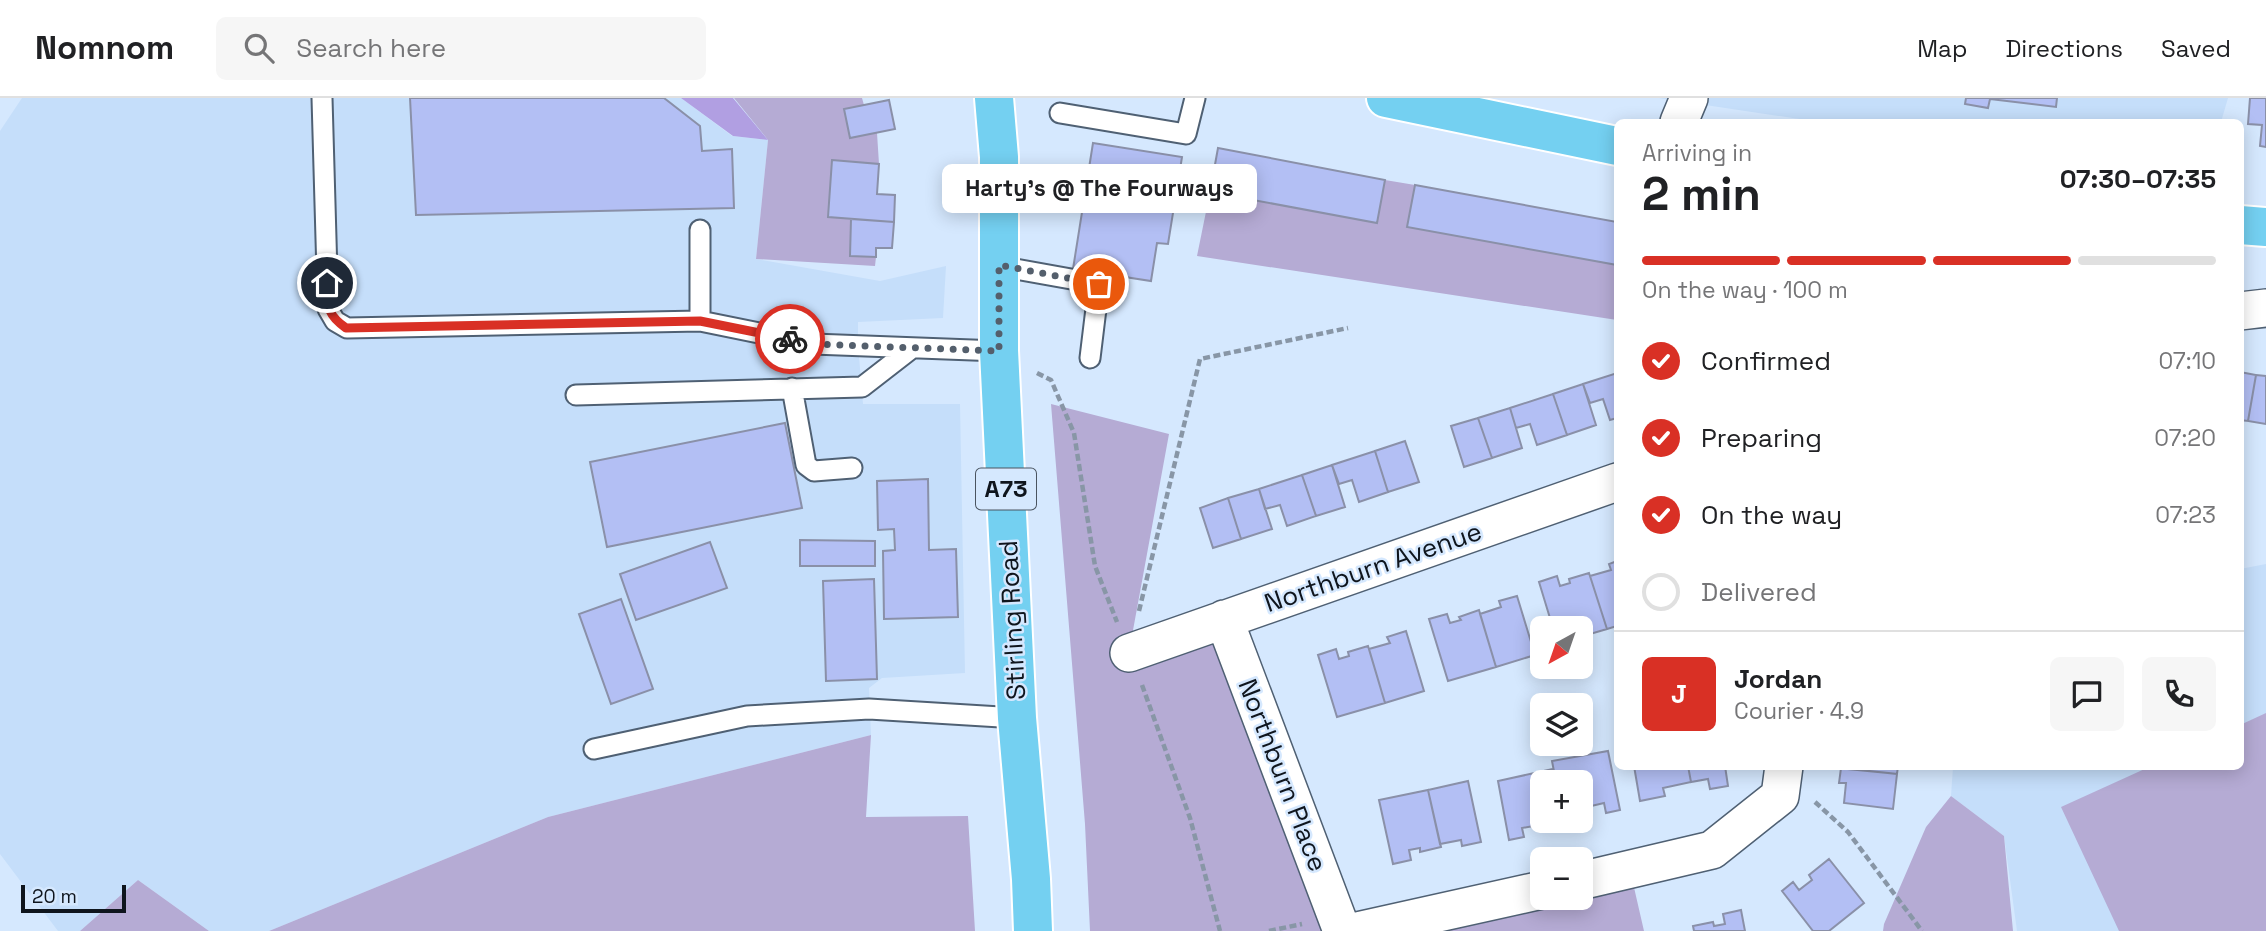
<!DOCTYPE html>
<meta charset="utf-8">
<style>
:root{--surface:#fff;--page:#f6f6f6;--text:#202124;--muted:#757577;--line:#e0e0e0;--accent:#d93025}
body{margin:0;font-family:"Space Grotesk",sans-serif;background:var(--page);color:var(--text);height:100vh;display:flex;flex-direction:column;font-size:26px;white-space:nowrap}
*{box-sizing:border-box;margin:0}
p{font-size:23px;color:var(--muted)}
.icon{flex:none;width:38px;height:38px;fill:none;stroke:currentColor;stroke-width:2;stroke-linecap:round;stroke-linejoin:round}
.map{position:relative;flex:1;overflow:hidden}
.side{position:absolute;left:1614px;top:21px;width:630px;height:651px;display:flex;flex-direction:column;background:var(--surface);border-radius:10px;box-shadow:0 4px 18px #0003}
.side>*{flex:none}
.needle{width:46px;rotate:220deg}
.controls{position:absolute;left:1530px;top:518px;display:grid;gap:14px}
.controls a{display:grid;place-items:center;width:63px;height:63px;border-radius:10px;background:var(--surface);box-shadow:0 4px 18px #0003;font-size:35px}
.scale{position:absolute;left:21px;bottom:18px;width:105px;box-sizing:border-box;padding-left:7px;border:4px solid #0f151d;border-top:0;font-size:19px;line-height:24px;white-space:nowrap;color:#0f151d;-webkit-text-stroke:5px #d5e8fe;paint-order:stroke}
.pin{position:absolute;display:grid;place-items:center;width:60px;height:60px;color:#fff;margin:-30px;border:4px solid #fff;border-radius:50%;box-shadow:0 2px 7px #0007}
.courier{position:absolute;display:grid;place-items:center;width:70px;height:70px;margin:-35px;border:5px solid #d93025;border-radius:50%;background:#fff;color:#222;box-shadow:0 2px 9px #0007}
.bubble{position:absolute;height:49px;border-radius:10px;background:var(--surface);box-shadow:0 4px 18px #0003;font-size:23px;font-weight:700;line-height:49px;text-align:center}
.head em{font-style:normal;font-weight:700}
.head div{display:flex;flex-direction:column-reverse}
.head{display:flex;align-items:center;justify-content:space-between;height:119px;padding:0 28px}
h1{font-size:46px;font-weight:700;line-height:52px}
.bar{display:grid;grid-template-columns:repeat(4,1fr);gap:10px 7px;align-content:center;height:84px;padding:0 28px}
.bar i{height:9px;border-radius:5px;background:var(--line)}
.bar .current{background:var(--accent)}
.bar p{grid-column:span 4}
.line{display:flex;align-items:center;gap:18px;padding:0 28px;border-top:2px solid var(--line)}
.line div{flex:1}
.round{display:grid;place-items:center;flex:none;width:74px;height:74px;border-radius:10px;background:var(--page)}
ol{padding:0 28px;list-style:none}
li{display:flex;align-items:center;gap:21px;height:77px}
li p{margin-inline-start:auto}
li .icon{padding:7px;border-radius:50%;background:var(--accent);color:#fff;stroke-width:4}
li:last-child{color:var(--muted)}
li i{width:38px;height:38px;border:4px solid var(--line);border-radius:50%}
header{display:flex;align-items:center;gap:42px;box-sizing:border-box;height:98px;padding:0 35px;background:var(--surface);border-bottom:2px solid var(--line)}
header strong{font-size:33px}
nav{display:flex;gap:38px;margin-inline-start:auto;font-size:24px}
.search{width:490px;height:63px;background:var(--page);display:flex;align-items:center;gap:18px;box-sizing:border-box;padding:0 24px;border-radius:10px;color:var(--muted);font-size:26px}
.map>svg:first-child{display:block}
</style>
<header>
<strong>Nomnom</strong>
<div class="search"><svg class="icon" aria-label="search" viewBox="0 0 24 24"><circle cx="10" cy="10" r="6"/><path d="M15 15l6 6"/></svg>Search here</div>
<nav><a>Map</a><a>Directions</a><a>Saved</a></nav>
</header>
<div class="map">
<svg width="2266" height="833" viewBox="0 0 2266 833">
<rect width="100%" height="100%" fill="#d5e8fe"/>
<!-- built -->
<path fill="#c5defa" d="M22 0H681L732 38 768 42 756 161 880 183 946 168 943 220 858 224V247L863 306H960L965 575 882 580 869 590 871 637 548 719 269 833H209L138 782 80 833H58L0 756V33Z
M1659 0H2228L2221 24H1819Z
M2266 466V833H2017L2004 738 1951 698 1953 669 2240 668V471Z"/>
<!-- green -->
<path fill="#b5abd4" d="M734 0H862L864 7 844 11 850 40 877 35 879 66 832 63 828 118 851 121 850 158 876 159 875 168 756 161 768 42Z
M1385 82 1415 87 1407 129 1617 167V222L1197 158 1210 94 1377 124Z
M1051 306 1169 336 1129 554 1224 521 1342 833H1090L1085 726Z
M2266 615V833H2119L2061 709 2149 669 2240 668V627Z
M871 637 866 719 968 718 975 833H269L548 719Z
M1951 698 2004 738 2013 833H1883L1884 826 1926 729Z
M1630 772 1644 833H1357L1542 800H1580Z
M138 782 209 833H80Z"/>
<!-- forest -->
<path fill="#b19fe2" d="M681 0H733L768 42 733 38Z"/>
<!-- building -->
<path fill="#b3bff4" stroke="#8a90a8" stroke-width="2" d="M410 0H664L700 28 702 53 732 51 734 110 416 117Z
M1966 0H2057L2056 9 1990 1 1988 10 1965 6Z
M2250 0H2266V49L2260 48 2262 27 2248 26Z
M889 2 895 31 850 40 844 11Z
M1093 45 1182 59 1168 146 1157 145 1151 183 1073 171Z
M1218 50 1385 82 1377 125 1210 94Z
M832 62 879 66 877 96 895 97 894 124 828 119Z
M1415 87 1617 124V167L1407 129Z
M851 121 894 124 892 150H876V159L850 158Z
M2240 274 2256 277 2248 323 2240 322Z
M1617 275V320L1610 322 1603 301 1590 305 1583 286Z
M2256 277 2266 278V326L2248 323Z
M1583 286 1596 327 1567 337 1553 296Z
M1553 296 1567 337 1537 347 1530 326 1516 330 1510 310Z
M1510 310 1522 350 1492 360 1478 320Z
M1478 320 1492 360 1464 369 1451 328Z
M785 325 802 410 607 449 590 364Z
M1405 343 1419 384 1388 394 1375 353Z
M1375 353 1388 394 1359 404 1352 382 1339 386 1332 367Z
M1332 367 1345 409 1316 418 1302 377Z
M1302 377 1316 418 1287 428 1280 407 1265 411 1259 391Z
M928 381 929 452 956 451 958 519 884 521 883 453 895 452 894 431 878 432 877 383Z
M1259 391 1272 431 1241 441 1228 400Z
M1228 400 1241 441 1213 450 1200 410Z
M800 442 875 443V468H800Z
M710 444 727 490 636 522 620 476Z
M1617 463V528L1607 531 1590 478 1611 472 1609 466Z
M1589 475 1607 531 1580 539V530H1553L1539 484 1557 478 1560 488 1570 485 1569 481Z
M874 481 877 581 826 583 823 483Z
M1517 498 1535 557 1496 569 1480 516 1501 509 1499 503Z
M621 501 653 591 611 606 579 516Z
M1479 512 1496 569 1448 583 1429 521 1447 516 1450 525 1461 522 1459 519Z
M1406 533 1424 593 1385 605 1369 551 1390 545 1387 539Z
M1368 548 1385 605 1337 619 1318 557 1336 551 1339 561 1349 558 1348 554Z
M1608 653 1620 712 1606 715 1604 705 1587 709 1588 714 1580 716V684H1556L1552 663Z
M1634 668H1688L1691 684 1663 690 1665 698 1640 703Z
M1688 668H1725L1728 688 1710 691 1708 681 1691 684Z
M1848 668H1898L1897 676 1848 671Z
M1841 670 1897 676 1893 711 1844 705 1846 685H1839Z
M1553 671 1556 684H1542V723H1564L1565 727 1540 732 1539 727 1522 730 1524 739 1509 742 1498 683Z
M1468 683 1481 744 1462 748 1461 742 1440 746 1428 692Z
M1428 692 1441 749 1420 754V750L1409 752 1411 762 1393 766 1379 702Z
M1829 761 1864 805 1829 833H1813L1782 793 1793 784 1799 792 1812 782 1809 777Z
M1741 812 1745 833H1694L1693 828 1713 824 1714 828 1725 826 1723 816Z"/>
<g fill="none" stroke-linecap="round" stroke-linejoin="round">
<defs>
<path id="lane" d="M322 0 328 211 335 223 347 230 700 223 813 246 999 253
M1060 15 1186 36 1195 0
M700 132V223
M999 168 1099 186 1090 260
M792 290 806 367 814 373 852 370
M576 297 862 289 911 251
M594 651 747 618 869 611 1017 620"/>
<path id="street" d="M1679 24 1689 0
M2240 213 2266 210
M1224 521 1342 833
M1129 555 1617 384
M1580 783 1712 752 1780 698 1784 668
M1357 833 1542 792"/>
<path id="primary" d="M994 0 999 59V253L1017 620 1031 781 1033 833
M1386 0 1617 48
M2240 127 2266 129"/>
</defs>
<!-- lane casing -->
<use href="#lane" stroke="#4f6073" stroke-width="23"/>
<!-- street casing -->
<use href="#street" stroke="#4f6073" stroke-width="40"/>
<!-- primary casing -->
<use href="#primary" stroke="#fff" stroke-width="42"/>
<!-- path -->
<path stroke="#8896a6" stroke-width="4.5" stroke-dasharray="7 3.5" stroke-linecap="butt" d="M1037 275 1051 282 1074 335 1095 468 1117 524
M1139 513 1200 261 1348 230
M1142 587 1190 720 1220 833
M1815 704 1848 734 1922 833
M1269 833 1302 826"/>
<!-- lane -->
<use href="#lane" stroke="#fff" stroke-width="19"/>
<!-- street -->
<use href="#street" stroke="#fff" stroke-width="37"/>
<!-- primary -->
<use href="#primary" stroke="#74d0f1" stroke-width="38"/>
</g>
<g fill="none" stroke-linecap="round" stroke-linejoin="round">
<!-- done -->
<path stroke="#545f6c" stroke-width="7" stroke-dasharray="0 12.6" d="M790 241 813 246 999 253V167L1099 186"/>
<!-- route -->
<path stroke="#d93025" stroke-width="9" d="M327 185C328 208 326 216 346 230L700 223 790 241"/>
</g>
<g text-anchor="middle" stroke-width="5" stroke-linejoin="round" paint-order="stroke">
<!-- shield labels -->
<rect fill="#d5e8fe" stroke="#4a5460" stroke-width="2" x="976" y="370.5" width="60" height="41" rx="5"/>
<g font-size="24" font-weight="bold" fill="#0f151d">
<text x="1006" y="399">A73</text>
</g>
<!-- street labels -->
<g font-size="26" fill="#0f151d" stroke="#d5e8fe">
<text transform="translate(1373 469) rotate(-19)" y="9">Northburn Avenue</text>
<text transform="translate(1012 522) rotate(-93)" y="9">Stirling Road</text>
<text transform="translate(1283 677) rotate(69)" y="9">Northburn Place</text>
</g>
</g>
</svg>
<div class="controls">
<a><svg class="needle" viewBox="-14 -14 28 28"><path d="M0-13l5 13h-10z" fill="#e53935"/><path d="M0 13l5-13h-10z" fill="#757577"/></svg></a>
<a><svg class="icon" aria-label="layers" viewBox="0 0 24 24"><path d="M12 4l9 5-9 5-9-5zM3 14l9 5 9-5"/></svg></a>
<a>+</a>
<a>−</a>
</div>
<div class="scale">20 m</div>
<div class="pin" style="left:1099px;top:186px;background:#ea580c"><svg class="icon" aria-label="bag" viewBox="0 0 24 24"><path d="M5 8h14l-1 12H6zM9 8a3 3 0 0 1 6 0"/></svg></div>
<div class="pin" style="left:327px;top:185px;background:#1f2937"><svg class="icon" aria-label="home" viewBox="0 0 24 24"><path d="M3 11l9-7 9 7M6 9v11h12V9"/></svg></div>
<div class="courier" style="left:790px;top:241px"><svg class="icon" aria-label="bike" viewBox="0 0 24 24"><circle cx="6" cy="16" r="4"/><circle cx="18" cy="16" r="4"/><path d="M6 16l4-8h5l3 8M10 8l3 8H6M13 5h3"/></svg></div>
<div class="bubble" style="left:942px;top:66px;width:315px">Harty's @ The Fourways</div>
<section class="side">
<div class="head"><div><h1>2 min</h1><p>Arriving in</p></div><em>07:30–07:35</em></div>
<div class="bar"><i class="current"></i><i class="current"></i><i class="current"></i><i></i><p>On the way · 100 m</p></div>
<ol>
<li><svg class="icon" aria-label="check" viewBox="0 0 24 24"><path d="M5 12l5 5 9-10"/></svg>Confirmed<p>07:10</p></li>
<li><svg class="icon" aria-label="check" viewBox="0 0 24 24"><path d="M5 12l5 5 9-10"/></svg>Preparing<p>07:20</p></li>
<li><svg class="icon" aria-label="check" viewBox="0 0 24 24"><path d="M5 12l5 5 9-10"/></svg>On the way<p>07:23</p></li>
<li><i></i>Delivered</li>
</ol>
<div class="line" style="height:126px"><b class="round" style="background:var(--accent);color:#fff">J</b><div><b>Jordan</b><p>Courier · 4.9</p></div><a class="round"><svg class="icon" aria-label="chat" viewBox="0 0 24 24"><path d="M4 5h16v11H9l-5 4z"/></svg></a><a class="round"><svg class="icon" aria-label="phone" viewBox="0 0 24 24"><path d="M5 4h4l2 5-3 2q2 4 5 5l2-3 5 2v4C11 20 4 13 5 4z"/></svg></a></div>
</section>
</div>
